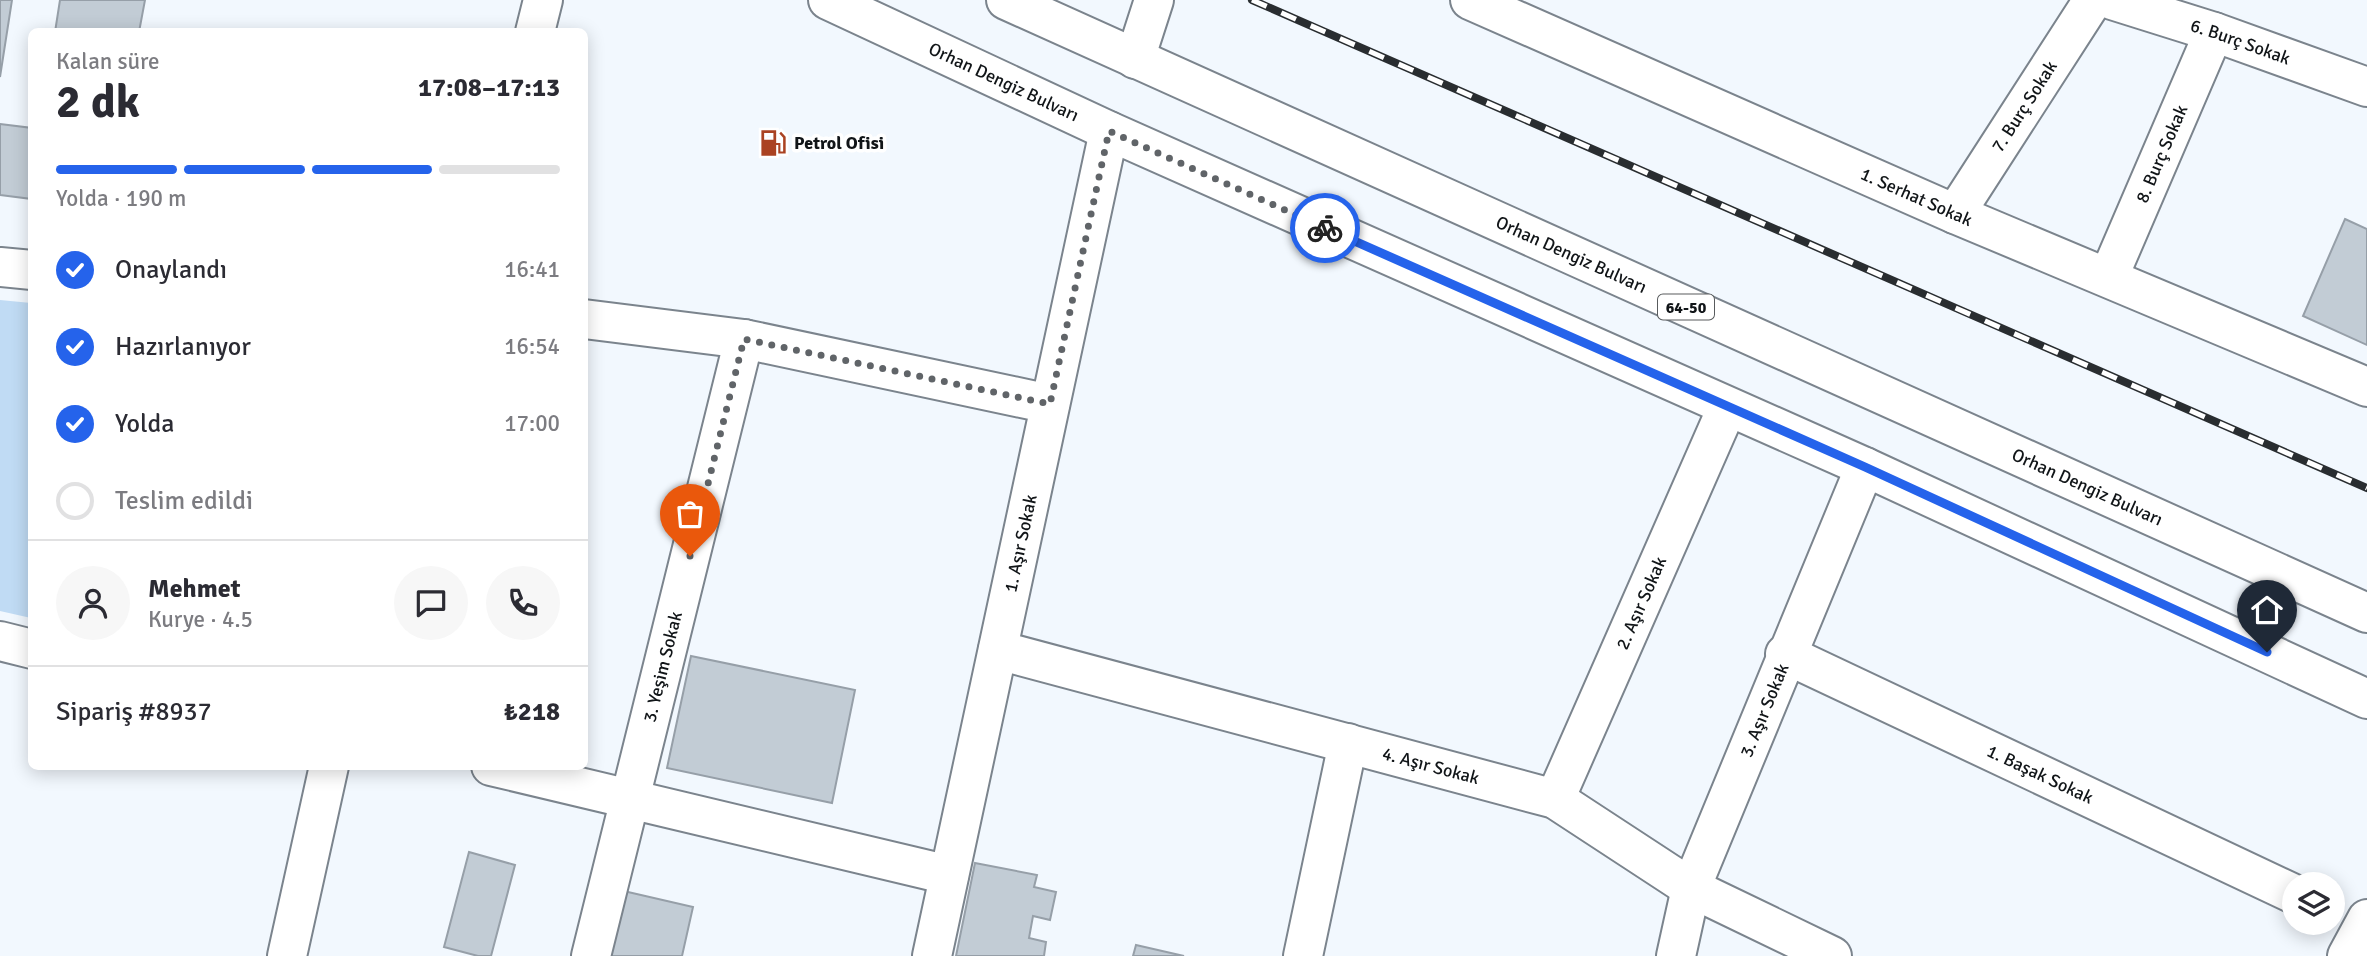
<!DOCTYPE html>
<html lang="tr">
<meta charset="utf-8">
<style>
:root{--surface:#fff;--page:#f7f7f7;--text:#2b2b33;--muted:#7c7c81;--line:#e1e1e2;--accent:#2563eb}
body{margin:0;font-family:Signika,sans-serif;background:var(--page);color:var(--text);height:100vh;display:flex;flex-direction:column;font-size:26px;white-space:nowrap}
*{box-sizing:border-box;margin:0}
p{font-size:23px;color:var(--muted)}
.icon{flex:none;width:38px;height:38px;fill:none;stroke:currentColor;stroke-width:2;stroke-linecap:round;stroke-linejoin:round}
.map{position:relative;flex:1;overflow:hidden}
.side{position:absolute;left:28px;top:28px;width:560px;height:742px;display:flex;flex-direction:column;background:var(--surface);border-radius:10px;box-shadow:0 4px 18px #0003}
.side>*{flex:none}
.buttons{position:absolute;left:2282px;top:872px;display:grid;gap:14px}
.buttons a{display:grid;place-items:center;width:63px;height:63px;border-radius:50%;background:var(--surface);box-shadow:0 4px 18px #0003;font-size:35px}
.pin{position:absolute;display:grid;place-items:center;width:60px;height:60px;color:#fff;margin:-72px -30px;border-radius:50% 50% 50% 0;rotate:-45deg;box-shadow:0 0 7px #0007}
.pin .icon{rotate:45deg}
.courier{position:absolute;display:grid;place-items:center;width:70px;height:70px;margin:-35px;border:5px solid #2563eb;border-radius:50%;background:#fff;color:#222;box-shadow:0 2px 9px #0007}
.overview em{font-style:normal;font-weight:700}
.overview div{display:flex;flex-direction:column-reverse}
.overview{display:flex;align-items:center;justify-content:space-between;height:119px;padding:0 28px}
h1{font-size:46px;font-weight:700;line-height:52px}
.bar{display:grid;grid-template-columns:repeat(4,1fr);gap:10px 7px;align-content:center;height:84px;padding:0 28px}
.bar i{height:9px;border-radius:5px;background:var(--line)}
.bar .selected{background:var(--accent)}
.bar p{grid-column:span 4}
.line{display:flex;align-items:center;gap:18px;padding:0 28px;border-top:2px solid var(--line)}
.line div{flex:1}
.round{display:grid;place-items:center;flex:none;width:74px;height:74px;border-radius:37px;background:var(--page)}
ol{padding:0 28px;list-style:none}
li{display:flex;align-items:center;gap:21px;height:77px}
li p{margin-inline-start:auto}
li .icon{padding:7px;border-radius:50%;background:var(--accent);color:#fff;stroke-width:4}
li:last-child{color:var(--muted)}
li i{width:38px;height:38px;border:4px solid var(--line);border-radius:50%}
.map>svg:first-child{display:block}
</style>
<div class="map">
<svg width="2367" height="956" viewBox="0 0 2367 956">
<rect width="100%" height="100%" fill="#f2f8fe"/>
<!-- green -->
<path fill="#c0dbf4" d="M0 300 31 303V618L0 611Z"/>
<!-- building -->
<path fill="#c2ccd5" stroke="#969fa8" stroke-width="2" d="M0 0H12L0 77Z
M60 0H145L139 32H55Z
M0 124 32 128V199L0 195Z
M2345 219 2367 229V345L2303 316Z
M691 656 855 690 832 803 667 768Z
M469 852 515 865 491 956H478L444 947Z
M975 863 1037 875 1034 887 1056 892 1050 920 1033 916 1029 938 1046 942 1044 956H956Z
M615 889 693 907 682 956H599Z
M1136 945 1184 956H1133Z"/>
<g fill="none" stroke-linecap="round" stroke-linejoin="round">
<defs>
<g id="minor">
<path id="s1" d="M1470 0 1955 214 2367 387"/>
<path id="s2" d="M2112 0 2214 32 2367 87"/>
<path d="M535 32 543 0"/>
<path d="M1135 59 1154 0"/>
<path id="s3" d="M1955 214 2093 0"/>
<path d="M0 267 32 270"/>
<path id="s4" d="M2109 276 2214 32"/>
<path d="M584 319 744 339 1050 404"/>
<path d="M0 641 32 649"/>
<path id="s5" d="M998 650 1555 799 1691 888 1832 956"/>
<path id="s6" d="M1785 654 2294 894"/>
<path d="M491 766 949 875"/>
<path id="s7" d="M1555 799 1727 408"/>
<path d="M287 956 329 766"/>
<path id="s8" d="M591 956 744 339"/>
<path id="s9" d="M932 956 1109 131"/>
<path d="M1303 956 1348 743"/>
<path id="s10" d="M1676 956 1691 888 1865 467"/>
<path d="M2347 956 2367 919"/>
</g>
<g id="primary">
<path id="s11" d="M828 0 1109 131 1865 467 2367 699"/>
<path id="s12" d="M1006 0 2367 613"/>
</g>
</defs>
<!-- minor casing -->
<use href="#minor" stroke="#7b848d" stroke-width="42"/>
<!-- primary casing -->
<use href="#primary" stroke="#7b848d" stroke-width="42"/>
<!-- minor -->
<use href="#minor" stroke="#fff" stroke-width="38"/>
<!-- primary -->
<use href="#primary" stroke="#fff" stroke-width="38"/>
<defs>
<path id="rail" d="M1252 0 2367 488"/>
</defs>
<!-- rail casing -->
<use href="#rail" stroke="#292d30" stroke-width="8"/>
<!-- rail -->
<use href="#rail" stroke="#fff" stroke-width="5" stroke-dasharray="16" stroke-linecap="butt"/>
</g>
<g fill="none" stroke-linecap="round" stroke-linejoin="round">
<!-- done -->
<path stroke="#606468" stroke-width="7" stroke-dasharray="0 12.6" d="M690 556 744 339 1050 404 1109 131 1325 228"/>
<!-- route -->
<path stroke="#2563eb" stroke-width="9" d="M1325 228 1865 467 2267 652"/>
</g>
<!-- icons -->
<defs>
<symbol id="fuel-bare" viewBox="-9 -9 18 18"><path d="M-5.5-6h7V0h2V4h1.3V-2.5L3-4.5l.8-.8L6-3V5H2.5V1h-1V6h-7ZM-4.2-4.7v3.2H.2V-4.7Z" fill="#aa4222" stroke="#fff" stroke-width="2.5" paint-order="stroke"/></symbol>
</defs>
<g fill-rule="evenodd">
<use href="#fuel-bare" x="754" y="124" width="38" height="38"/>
</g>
<g text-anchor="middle" stroke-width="7" stroke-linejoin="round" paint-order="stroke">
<!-- shield labels -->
<rect fill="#fff" stroke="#585b5d" stroke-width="2" x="1658" y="294.5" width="56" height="25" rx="5"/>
<g font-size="16" font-weight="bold" fill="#111518">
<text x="1686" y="313">64-50</text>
</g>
<!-- street labels -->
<g font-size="18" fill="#111518" stroke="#fff">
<text dy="6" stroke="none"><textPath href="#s2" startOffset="135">6. Burç Sokak</textPath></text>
<text dy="6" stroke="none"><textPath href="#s11" startOffset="194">Orhan Dengiz Bulvarı</textPath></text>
<text dy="6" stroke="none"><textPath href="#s3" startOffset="128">7. Burç Sokak</textPath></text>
<text dy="6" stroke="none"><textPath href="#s4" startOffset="133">8. Burç Sokak</textPath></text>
<text dy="6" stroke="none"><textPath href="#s1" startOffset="488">1. Serhat Sokak</textPath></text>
<text dy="6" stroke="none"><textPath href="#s12" startOffset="620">Orhan Dengiz Bulvarı</textPath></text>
<text dy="6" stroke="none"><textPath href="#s12" startOffset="1186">Orhan Dengiz Bulvarı</textPath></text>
<text dy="6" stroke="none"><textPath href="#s9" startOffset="422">1. Aşır Sokak</textPath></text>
<text dy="6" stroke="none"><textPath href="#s7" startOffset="214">2. Aşır Sokak</textPath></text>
<text dy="6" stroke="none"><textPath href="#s8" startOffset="298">3. Yeşim Sokak</textPath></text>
<text dy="6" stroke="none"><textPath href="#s10" startOffset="262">3. Aşır Sokak</textPath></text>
<text dy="6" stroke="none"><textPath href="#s5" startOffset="448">4. Aşır Sokak</textPath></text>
<text dy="6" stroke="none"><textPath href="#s6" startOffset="282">1. Başak Sokak</textPath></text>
</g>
<!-- poi labels -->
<g font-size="18" font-weight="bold" fill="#111518" stroke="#fff" text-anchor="start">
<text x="794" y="149">Petrol Ofisi</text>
</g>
</g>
</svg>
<div class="buttons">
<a><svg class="icon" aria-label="layers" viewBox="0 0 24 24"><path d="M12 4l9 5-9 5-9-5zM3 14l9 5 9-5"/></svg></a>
</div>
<div class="pin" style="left:690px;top:556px;background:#ea580c"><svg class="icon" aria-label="bag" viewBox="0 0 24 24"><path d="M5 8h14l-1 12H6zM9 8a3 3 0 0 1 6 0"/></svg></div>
<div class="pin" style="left:2267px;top:652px;background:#1f2937"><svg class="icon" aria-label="home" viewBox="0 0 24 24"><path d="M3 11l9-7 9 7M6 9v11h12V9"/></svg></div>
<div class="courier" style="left:1325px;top:228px"><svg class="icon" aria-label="bike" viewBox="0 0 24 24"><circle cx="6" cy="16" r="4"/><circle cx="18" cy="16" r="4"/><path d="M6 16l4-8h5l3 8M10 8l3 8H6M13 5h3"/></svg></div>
<section class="side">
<div class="overview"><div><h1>2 dk</h1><p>Kalan süre</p></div><em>17:08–17:13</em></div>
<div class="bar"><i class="selected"></i><i class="selected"></i><i class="selected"></i><i></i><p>Yolda · 190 m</p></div>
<ol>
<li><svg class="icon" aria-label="check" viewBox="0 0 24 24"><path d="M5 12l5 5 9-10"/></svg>Onaylandı<p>16:41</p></li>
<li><svg class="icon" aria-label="check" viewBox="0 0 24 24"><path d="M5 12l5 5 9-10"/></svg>Hazırlanıyor<p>16:54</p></li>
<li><svg class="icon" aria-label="check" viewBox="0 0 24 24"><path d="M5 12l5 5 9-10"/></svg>Yolda<p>17:00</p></li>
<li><i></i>Teslim edildi</li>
</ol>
<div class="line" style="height:126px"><a class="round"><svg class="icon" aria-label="person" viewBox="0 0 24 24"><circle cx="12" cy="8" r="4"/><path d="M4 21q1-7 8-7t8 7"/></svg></a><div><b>Mehmet</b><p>Kurye · 4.5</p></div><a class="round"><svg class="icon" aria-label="chat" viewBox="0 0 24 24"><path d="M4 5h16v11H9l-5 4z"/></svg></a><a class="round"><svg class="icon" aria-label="phone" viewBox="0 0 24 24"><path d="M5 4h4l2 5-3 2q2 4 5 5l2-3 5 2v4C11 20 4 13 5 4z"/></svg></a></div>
<div class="line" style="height:91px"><div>Sipariş #8937</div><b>₺218</b></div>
</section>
</div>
